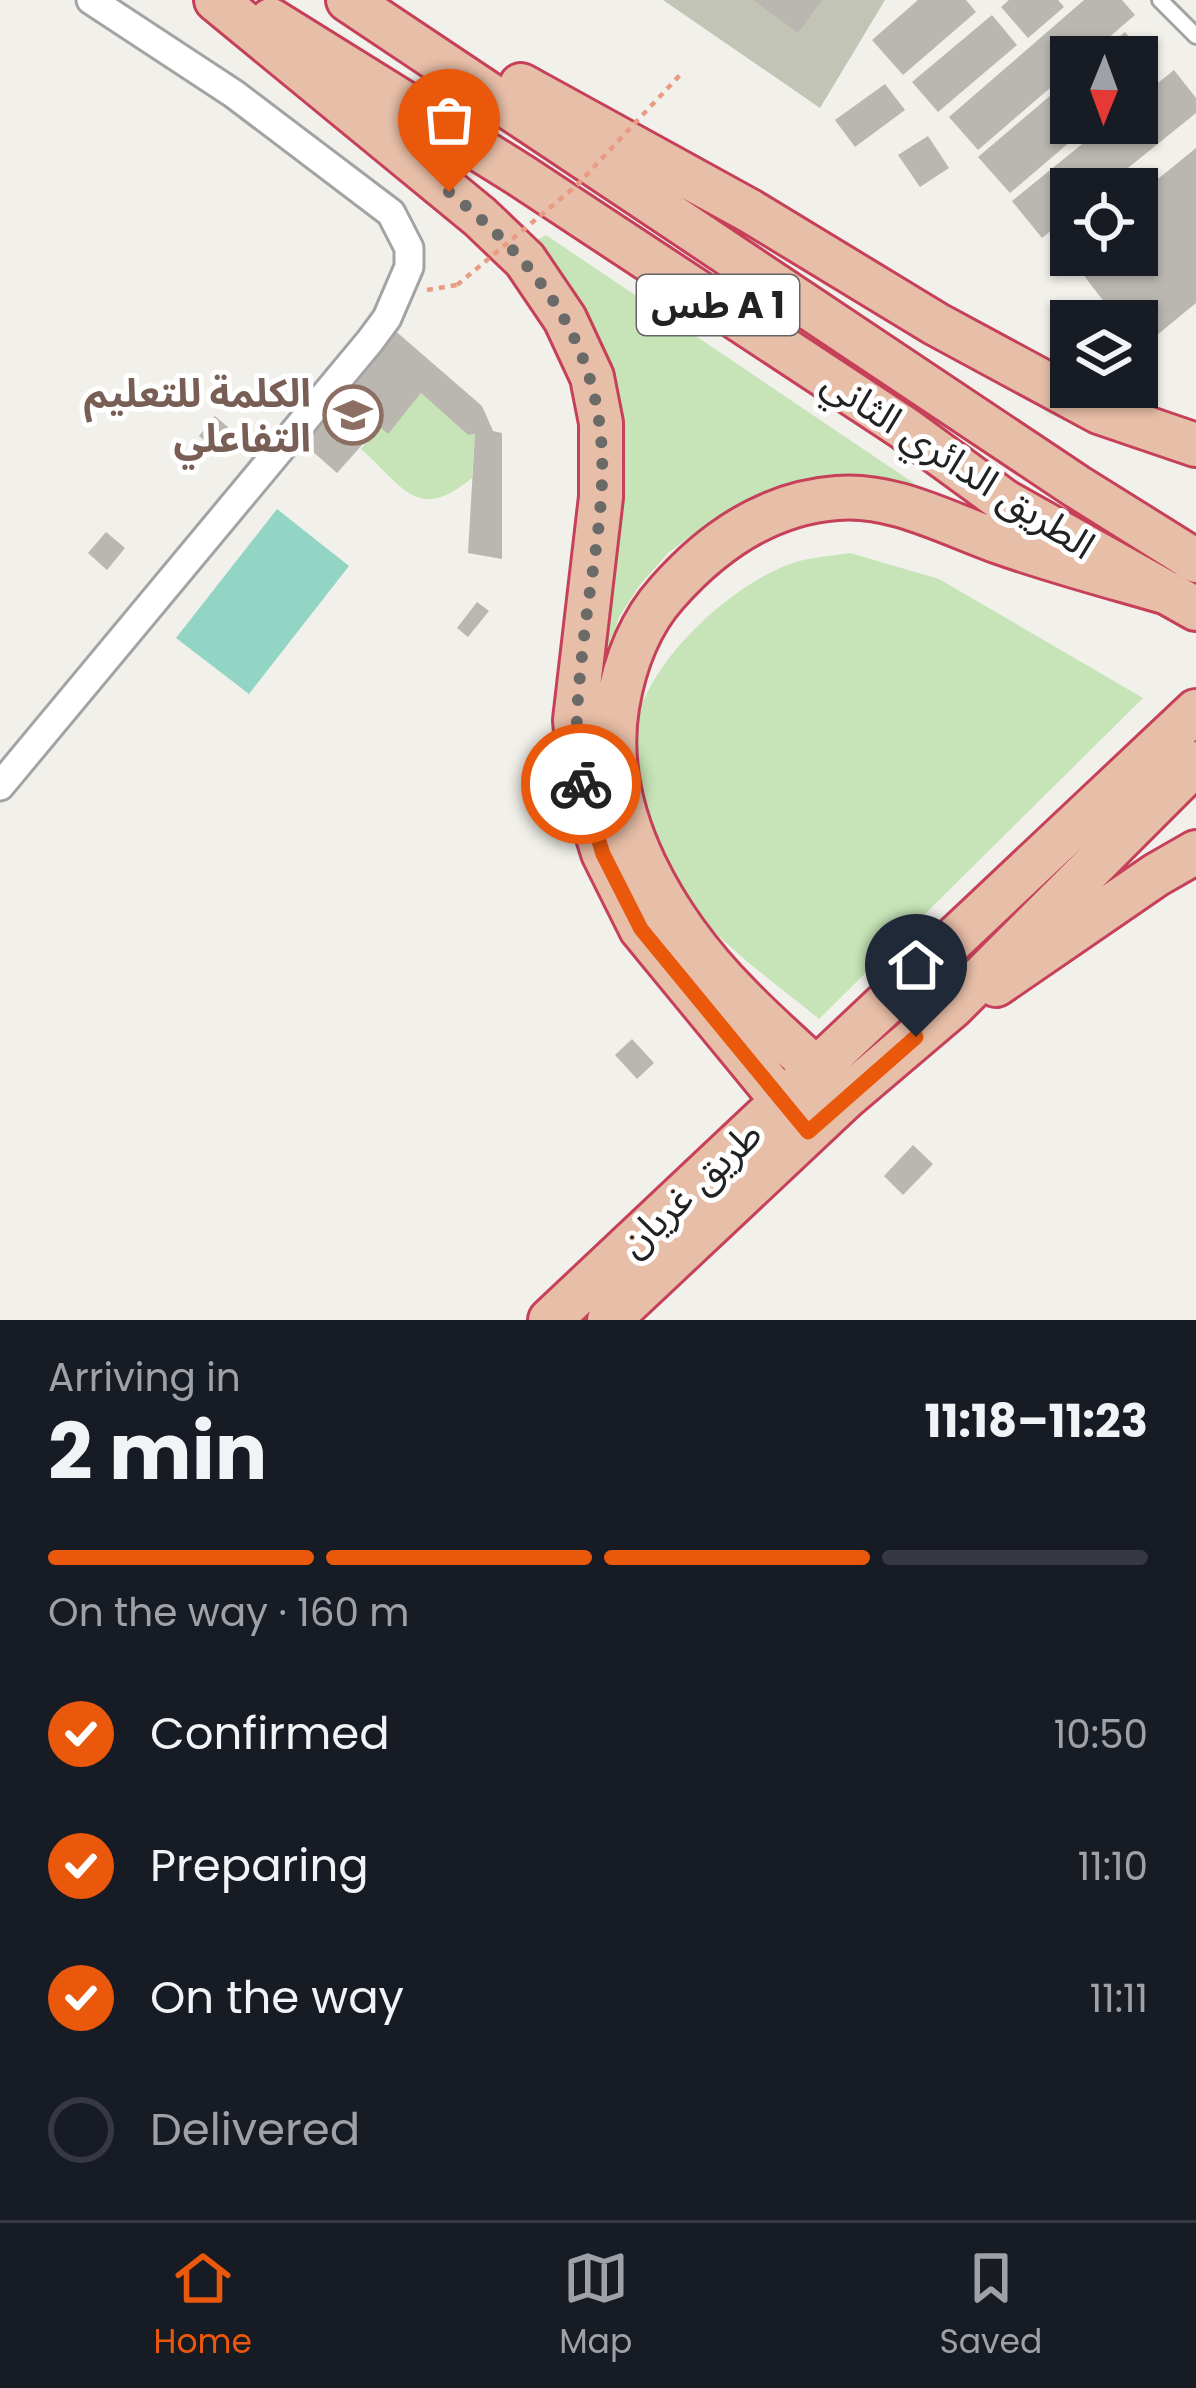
<!DOCTYPE html>
<meta charset="utf-8">
<style>
:root{--surface:#171b24;--page:#242831;--text:#f1f3f6;--muted:#9ea1a6;--line:#363941;--accent:#ea580c}
body{margin:0;font-family:Poppins,"Noto Sans Arabic",sans-serif;background:var(--page);color:var(--text);height:100vh;display:flex;flex-direction:column;font-size:45px;white-space:nowrap}
*{box-sizing:border-box;margin:0}
p{font-size:39px;color:var(--muted)}
.icon{flex:none;width:66px;height:66px;fill:none;stroke:currentColor;stroke-width:2;stroke-linecap:round;stroke-linejoin:round}
.map{position:relative;height:1320px;overflow:hidden}
.panel{display:flex;flex-direction:column;background:var(--surface);flex:1}
.panel>*{flex:none}
.needle{width:78px;rotate:181deg}
.tools{position:absolute;left:1050px;top:36px;display:grid;gap:24px}
.tools a{display:grid;place-items:center;width:108px;height:108px;border-radius:0px;background:var(--surface);box-shadow:0 3px 9px #0004;font-size:60px}
.pin{position:absolute;display:grid;place-items:center;width:102px;height:102px;color:#fff;margin:-123px -51px;border-radius:50% 50% 50% 0;rotate:-45deg;box-shadow:0 0 12px #0007}
.pin .icon{rotate:45deg}
.courier{position:absolute;display:grid;place-items:center;width:120px;height:120px;margin:-60px;border:9px solid #ea580c;border-radius:50%;background:#fff;color:#222;box-shadow:0 3px 15px #0007}
.headline em{font-style:normal;font-weight:700}
.headline div{display:flex;flex-direction:column-reverse}
.headline{display:flex;align-items:center;justify-content:space-between;height:204px;padding:0 48px}
h1{font-size:78px;font-weight:700;line-height:90px}
.bar{display:grid;grid-template-columns:repeat(4,1fr);gap:18px 12px;align-content:center;height:144px;padding:0 48px}
.bar i{height:15px;border-radius:9px;background:var(--line)}
.bar .selected{background:var(--accent)}
.bar p{grid-column:span 4}
ol{padding:0 48px;list-style:none}
li{display:flex;align-items:center;gap:36px;height:132px}
li p{margin-inline-start:auto}
li .icon{padding:12px;border-radius:50%;background:var(--accent);color:#fff;stroke-width:4}
li:last-child{color:var(--muted)}
li i{width:66px;height:66px;border:6px solid var(--line);border-radius:50%}
.dock{display:flex;justify-content:space-around;align-items:center;height:168px;border-top:3px solid var(--line);background:var(--surface);font-size:33px;color:var(--muted)}
.dock a{display:grid;justify-items:center;gap:6px}
.dock .selected{color:var(--accent)}
.map>svg:first-child{display:block}
</style>
<div class="map">
<svg width="1196" height="1320" viewBox="0 0 1196 1320">
<rect width="100%" height="100%" fill="#f1f0ea"/>
<!-- construction -->
<path fill="#c2c5b6" d="M663 0H885L820 108Z"/>
<!-- grass -->
<path fill="#c6e4b7" d="M546 235 964 517 740 509 703 527 668 553 640 585 619 617 593 702 612 412 526 246Z
M421 393 468 435 475 434 472 478C417 523 405 488 361 449L379 426 388 433Z
M850 553 939 579 1143 698 819 1019C759 970 689 924 655 850 640 815 630 774 634 735 641 666 732 582 796 562 813 557 832 556 850 553Z"/>
<!-- pitch -->
<path fill="#93d5c5" d="M277 509 349 566 249 694 176 638Z"/>
<!-- building -->
<path fill="#bab6b0" d="M753 0H822L798 33Z
M918 0H966L976 12 903 75 872 40Z
M1009 0H1058L1064 7 1028 38 1001 7Z
M1084 0H1122L1135 15 1086 57H1071V70L978 150 949 117Z
M992 15 1017 45 938 112 912 82Z
M1125 32 1156 68 1137 85V57H1095Z
M1174 70 1196 98V113L1102 189H1071V214L1042 238 1012 201 1108 123H1137V100Z
M1071 78V123H1092L1010 193 978 157Z
M885 84 905 110 855 147 835 120Z
M928 136 949 168 920 187 898 155Z
M1196 148V303L1157 335 1135 312 1126 321H1119L1068 255H1137V196Z
M392 328 482 406 493 431 502 433V559L468 553 475 434 468 435 421 393 388 434 379 426 337 473 303 443Z
M215 416 229 428 213 448 199 436Z
M106 532 125 548 107 570 88 553Z
M477 602 489 611 468 637 457 628Z
M632 1039 654 1063 637 1079 615 1055Z
M913 1145 933 1164 903 1195 884 1176Z"/>
<g fill="none" stroke-linecap="round" stroke-linejoin="round">
<defs>
<path id="service" d="M1160 0 1196 36"/>
<path id="minor" d="M0 786 370 341 387 318 409 267V248L391 213 234 94 91 0"/>
<path id="trunk" d="M216 0 480 217 525 260 565 319 592 377 601 423V497L575 720 580 780 603 853 641 929 808 1132
M348 0 1076 486 1196 561
M271 20 520 175 904 428 1004 501 1196 609
M521 85 750 211 936 324 1099 412 1196 445
M996 985 1156 875 1196 852
M845 1098C812 1063 774 1032 740 997 667 923 600 815 617 707 624 666 639 624 667 593 712 542 768 503 837 498 894 493 950 525 1002 543 1056 562 1113 577 1168 593
M550 1320 1196 711
M609 1320 845 1098 952 1007 1196 763"/>
</defs>
<!-- service casing -->
<use href="#service" stroke="#a3a3a3" stroke-width="20"/>
<!-- minor casing -->
<use href="#minor" stroke="#a3a3a3" stroke-width="33"/>
<!-- trunk casing -->
<use href="#trunk" stroke="#c6405a" stroke-width="48"/>
<!-- path -->
<path stroke="#e99c83" stroke-width="4.5" stroke-dasharray="6 6" stroke-linecap="butt" d="M427 290 457 285"/>
<!-- service -->
<use href="#service" stroke="#fff" stroke-width="14"/>
<!-- minor -->
<use href="#minor" stroke="#fff" stroke-width="27"/>
<!-- trunk -->
<use href="#trunk" stroke="#e7bea7" stroke-width="42"/>
<!-- path-bridge -->
<path stroke="#e99c83" stroke-width="4.5" stroke-dasharray="6 6" stroke-linecap="butt" d="M457 285 576 186 680 75"/>
</g>
<g fill="none" stroke-linecap="round" stroke-linejoin="round">
<!-- done -->
<path stroke="#6a6a68" stroke-width="12" stroke-dasharray="0 21.6" d="M449 192C552 274 612 363 601 499 598 545 589 591 584 637 579 686 572 735 581 784"/>
<!-- route -->
<path stroke="#ea580c" stroke-width="15" d="M581 784 603 854 641 929 808 1132 916 1037"/>
</g>
<!-- icons -->
<defs>
<symbol id="school-ring" viewBox="-11 -11 22 22"><circle r="9.5" fill="#fff" stroke="#8d6e63" stroke-width="1.5"/><path d="M0-5L7-2L0 1L-7-2ZM-4 1L0 2.5L4 1V4Q0 6-4 4Z" fill="#8d6e63"/></symbol>
</defs>
<g fill-rule="evenodd">
<use href="#school-ring" x="320" y="382" width="66" height="66"/>
</g>
<g text-anchor="middle" stroke-width="10" stroke-linejoin="round" paint-order="stroke">
<!-- shield labels -->
<rect fill="#fff" stroke="#646464" stroke-width="3" x="637" y="275" width="162" height="60" rx="9"/>
<g font-size="36" font-weight="bold" fill="#222">
<text x="718" y="318">طس A 1</text>
</g>
<!-- education labels -->
<g font-size="39" font-weight="bold" fill="#785e54" stroke="#fff" text-anchor="end">
<text x="311" y="407">الكلمة للتعليم<tspan x="311" dy="45">التفاعلي</tspan></text>
</g>
<!-- street labels -->
<g font-size="39" fill="#222" stroke="#fff">
<text transform="translate(959 463) rotate(33)" y="14">الطريق الدائري الثاني</text>
<text transform="translate(690 1188) rotate(-43)" y="14">طريق غريان</text>
</g>
</g>
</svg>
<div class="tools">
<a><svg class="needle" viewBox="-14 -14 28 28"><path d="M0-13l5 13h-10z" fill="#e53935"/><path d="M0 13l5-13h-10z" fill="#9ea1a6"/></svg></a>
<a><svg class="icon" aria-label="locate" viewBox="0 0 24 24"><circle cx="12" cy="12" r="6"/><path d="M12 2v4M12 18v4M2 12h4M18 12h4"/></svg></a>
<a><svg class="icon" aria-label="layers" viewBox="0 0 24 24"><path d="M12 4l9 5-9 5-9-5zM3 14l9 5 9-5"/></svg></a>
</div>
<div class="pin" style="left:449px;top:192px;background:#ea580c"><svg class="icon" aria-label="bag" viewBox="0 0 24 24"><path d="M5 8h14l-1 12H6zM9 8a3 3 0 0 1 6 0"/></svg></div>
<div class="pin" style="left:916px;top:1037px;background:#1f2937"><svg class="icon" aria-label="home" viewBox="0 0 24 24"><path d="M3 11l9-7 9 7M6 9v11h12V9"/></svg></div>
<div class="courier" style="left:581px;top:784px"><svg class="icon" aria-label="bike" viewBox="0 0 24 24"><circle cx="6" cy="16" r="4"/><circle cx="18" cy="16" r="4"/><path d="M6 16l4-8h5l3 8M10 8l3 8H6M13 5h3"/></svg></div>
</div>
<section class="panel">
<div class="headline"><div><h1>2 min</h1><p>Arriving in</p></div><em>11:18–11:23</em></div>
<div class="bar"><i class="selected"></i><i class="selected"></i><i class="selected"></i><i></i><p>On the way · 160 m</p></div>
<ol>
<li><svg class="icon" aria-label="check" viewBox="0 0 24 24"><path d="M5 12l5 5 9-10"/></svg>Confirmed<p>10:50</p></li>
<li><svg class="icon" aria-label="check" viewBox="0 0 24 24"><path d="M5 12l5 5 9-10"/></svg>Preparing<p>11:10</p></li>
<li><svg class="icon" aria-label="check" viewBox="0 0 24 24"><path d="M5 12l5 5 9-10"/></svg>On the way<p>11:11</p></li>
<li><i></i>Delivered</li>
</ol>
</section>
<nav class="dock">
<a class="selected"><svg class="icon" aria-label="home" viewBox="0 0 24 24"><path d="M3 11l9-7 9 7M6 9v11h12V9"/></svg>Home</a>
<a><svg class="icon" aria-label="map" viewBox="0 0 24 24"><path d="M3 6l6-2 6 2 6-2v14l-6 2-6-2-6 2zM9 4v14M15 6v14"/></svg>Map</a>
<a><svg class="icon" aria-label="saved" viewBox="0 0 24 24"><path d="M7 4h10v16l-5-4-5 4z"/></svg>Saved</a>
</nav>
